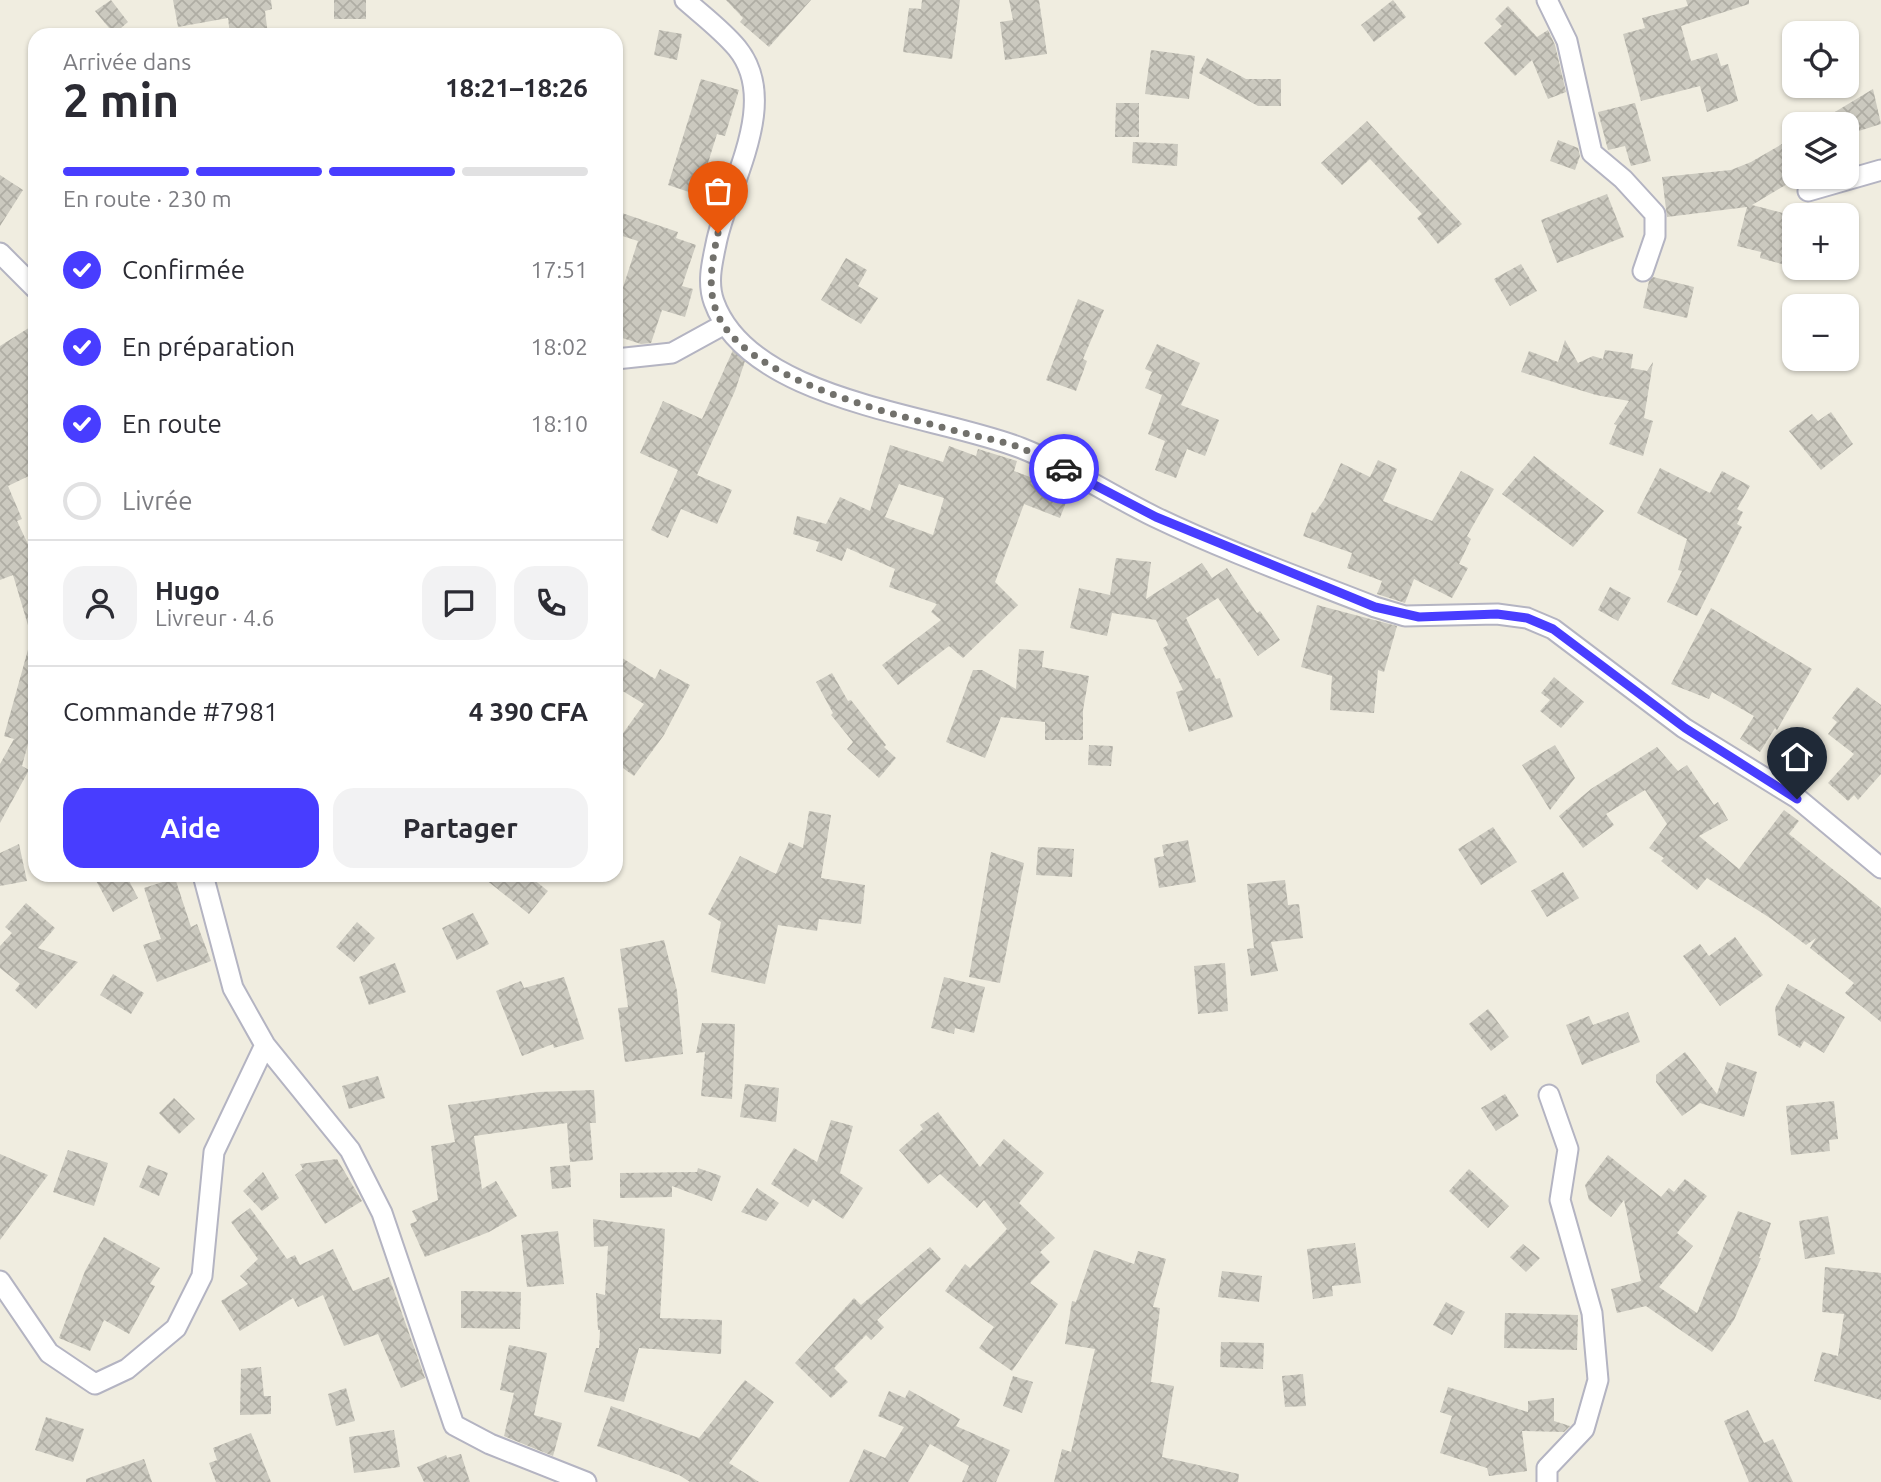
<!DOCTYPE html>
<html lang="fr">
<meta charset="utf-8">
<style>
:root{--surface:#fff;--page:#f2f2f3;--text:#2b2b33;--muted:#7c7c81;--line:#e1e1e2;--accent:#483dff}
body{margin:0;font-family:Ubuntu,sans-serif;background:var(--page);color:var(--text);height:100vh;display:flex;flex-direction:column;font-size:26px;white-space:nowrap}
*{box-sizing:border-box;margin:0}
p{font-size:23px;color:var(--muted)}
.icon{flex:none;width:38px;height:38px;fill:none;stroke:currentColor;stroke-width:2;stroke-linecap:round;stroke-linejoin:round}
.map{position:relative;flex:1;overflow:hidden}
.sheet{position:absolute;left:28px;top:28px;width:595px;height:854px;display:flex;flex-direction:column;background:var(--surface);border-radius:21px;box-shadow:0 2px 5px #0004}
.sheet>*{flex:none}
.buttons{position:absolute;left:1782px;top:21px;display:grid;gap:14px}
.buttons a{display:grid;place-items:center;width:77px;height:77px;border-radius:14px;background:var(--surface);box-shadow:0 2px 5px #0004;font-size:35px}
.pin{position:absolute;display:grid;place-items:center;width:60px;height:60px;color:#fff;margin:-72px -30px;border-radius:50% 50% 50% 0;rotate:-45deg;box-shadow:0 0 7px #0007}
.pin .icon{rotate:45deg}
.courier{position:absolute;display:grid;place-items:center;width:70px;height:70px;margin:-35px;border:5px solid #483dff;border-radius:50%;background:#fff;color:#222;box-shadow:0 2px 9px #0007}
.overview em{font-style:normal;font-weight:700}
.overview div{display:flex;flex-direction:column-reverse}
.overview{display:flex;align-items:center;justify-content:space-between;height:119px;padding:0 35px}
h1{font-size:46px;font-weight:700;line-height:52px}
.bar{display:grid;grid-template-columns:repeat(4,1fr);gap:10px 7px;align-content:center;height:84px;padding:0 35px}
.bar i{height:9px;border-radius:5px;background:var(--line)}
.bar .on{background:var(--accent)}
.bar p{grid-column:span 4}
.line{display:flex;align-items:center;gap:18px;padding:0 35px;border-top:2px solid var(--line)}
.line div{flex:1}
.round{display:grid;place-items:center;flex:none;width:74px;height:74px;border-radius:21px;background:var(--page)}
ol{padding:0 35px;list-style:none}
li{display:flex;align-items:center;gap:21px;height:77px}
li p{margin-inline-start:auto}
li .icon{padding:7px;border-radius:50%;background:var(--accent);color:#fff;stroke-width:4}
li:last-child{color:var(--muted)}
li i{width:38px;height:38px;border:4px solid var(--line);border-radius:50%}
.primary-button{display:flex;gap:14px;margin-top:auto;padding:14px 35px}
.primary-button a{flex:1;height:80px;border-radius:21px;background:var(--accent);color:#fff;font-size:28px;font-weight:700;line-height:80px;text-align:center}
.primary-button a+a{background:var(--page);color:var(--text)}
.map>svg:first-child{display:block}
</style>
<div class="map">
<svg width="1881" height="1482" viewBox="0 0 1881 1482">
<defs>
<pattern id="building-cross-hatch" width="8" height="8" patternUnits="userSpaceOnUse" patternTransform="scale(1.75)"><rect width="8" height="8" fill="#cbc9bf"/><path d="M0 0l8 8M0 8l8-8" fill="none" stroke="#afada4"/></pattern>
</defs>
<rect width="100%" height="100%" fill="#f0ede0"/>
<!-- building -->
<path fill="url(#building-cross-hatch)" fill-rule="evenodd" d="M111 0 128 22 114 34 95 11Z
M173 0H271L272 9 265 11 268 35H230L228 18 178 27Z
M334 0H366V19H334Z
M726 0H811L769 47 740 22 743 18Z
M922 0H960L952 59 903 52 909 8 921 9Z
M1009 0H1039L1047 54 1005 60 1000 22 1013 20Z
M1393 0 1406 17 1374 42 1361 25Z
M1686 0H1749V4L1681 26 1691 61 1717 53 1721 66 1728 64 1738 101 1707 112 1700 86 1641 101 1623 34 1645 28 1642 18 1688 6Z
M1508 6 1537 37 1548 30 1555 45 1566 92 1548 99 1532 60 1515 76 1484 43 1502 26 1495 19Z
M659 30 682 34 677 60 654 55Z
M1151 50 1195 56 1189 99 1145 94Z
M1207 58 1246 79H1281V106H1258L1199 73Z
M701 79 739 90 725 136 717 134 698 195 668 185Z
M1873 89 1881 124 1846 135V124H1815Z
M1116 103H1139V137H1115Z
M1635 103 1651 161 1631 166 1625 146 1608 150 1598 112Z
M1367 121 1462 224 1438 244 1417 218 1422 214 1370 159 1342 185 1321 163Z
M1794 137V180L1752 205 1794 216 1782 264 1760 258 1761 252 1737 246 1747 207 1667 217 1662 177 1731 170 1751 162Z
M1558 140 1578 148 1580 156 1575 170 1550 161Z
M1133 142 1178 144 1177 166 1132 163Z
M0 175 23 190 0 226Z
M1607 194 1624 237 1557 263 1541 220Z
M616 211 678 232 676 238 696 245 682 286 693 289 685 317 662 310 651 343 641 344 616 336V309L638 241 616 234Z
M846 258 867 270 858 286 878 298 861 324 821 300Z
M1521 264 1537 291 1510 306 1494 279Z
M1653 277 1694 287 1687 318 1643 308 1649 281Z
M1078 299 1104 310 1083 359 1087 361 1076 391 1046 380Z
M35 324V473L8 486 22 519 17 521 35 559V632H30L13 575 0 580V346Z
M1565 340 1578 363 1593 356 1603 359 1605 350 1633 354 1631 368 1647 371 1653 362 1644 418 1653 421 1643 456 1609 444 1617 425 1614 424 1629 401 1596 395 1521 372 1529 351 1558 362Z
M1157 344 1200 363 1181 405 1219 420 1205 456 1187 449 1176 478 1155 470 1165 441 1148 434 1162 395 1145 388 1152 372 1145 369Z
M733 350 745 361 735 391 697 475 732 490 717 524 681 509 668 538 651 530 678 470 640 453 663 401 702 419Z
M1831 412 1853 444 1821 470 1789 431 1812 414 1818 421Z
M890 445 943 462 949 446 976 456 978 449 1017 461 1014 471 1070 492 1060 518 1024 504 995 582 1018 605 963 658 949 646 898 685 882 665 941 620 931 612 937 604 889 587 895 569 847 548 842 561 816 551 819 542 793 534 797 516 826 524 840 497 870 511ZM899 484 944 498 933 535 885 517Z
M1534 456 1604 511 1573 547 1502 494Z
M1378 460 1397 469 1383 501 1432 521 1461 471 1494 489 1467 536 1471 539 1459 564 1468 568 1452 598 1414 579 1405 603 1377 594 1382 581 1347 568 1352 553 1303 536 1312 512 1315 513 1324 500 1341 463 1370 477Z
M1660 468 1710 493 1722 471 1750 486 1737 509 1743 512 1737 524 1742 527 1697 616 1667 602 1682 571 1678 570 1687 539 1637 513Z
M1116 558 1151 562 1146 599 1202 563 1212 578 1227 568 1257 613 1260 611 1280 640 1258 656 1218 598 1186 618 1216 679 1220 678 1233 717 1189 732 1176 692 1183 690 1163 648 1168 645 1156 620 1112 613 1107 636 1070 628 1079 588 1110 595Z
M1610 587 1631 598 1618 621 1598 610Z
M1317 605 1397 626 1384 672 1378 670 1374 713 1330 710 1332 676 1301 667Z
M1711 608 1812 669 1777 730 1775 728 1760 752 1740 739 1754 716 1712 692 1709 699 1671 684Z
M29 646H35V718L22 766 29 770 0 823V764L14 739 4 736Z
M1019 649 1044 651 1042 667 1089 676 1083 710V740H1045V722L1001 717 985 758 946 742 973 670H982L1016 689Z
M616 654 655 679 660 669 690 685 664 735 634 776 616 763V743L644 704 616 687Z
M832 673 848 701 851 700 886 745 884 747 896 758 879 778 847 749 853 742 831 715 833 713 816 682Z
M1554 677 1584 702 1561 728 1540 711 1550 700 1541 693Z
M1857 687 1881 705V774L1858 800 1854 795 1848 801 1828 783 1854 754 1828 734 1837 722 1832 718Z
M1089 745 1113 746 1111 766 1088 765Z
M1555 745 1575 778 1550 810 1522 765Z
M1657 747 1678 771 1687 765 1714 805 1718 802 1728 820 1699 836 1739 869 1784 810 1799 821 1789 834 1881 908V1022L1845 993 1854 983 1810 948 1816 938 1806 945 1770 918 1707 878 1697 890 1661 861 1664 858 1649 848 1667 824 1645 790 1606 814 1614 825 1583 848 1559 816 1591 789Z
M809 811 831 815 821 878 865 885 861 924 819 919 817 931 778 925 765 984 711 972 721 922 708 914 740 856 776 874 789 842 803 848Z
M1493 827 1517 862 1481 885 1458 849Z
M1188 840 1196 882 1159 888 1154 858 1164 856 1162 845Z
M19 844 27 881 0 886V853Z
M1038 847 1074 849 1072 877 1036 875Z
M991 852 1024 863 1000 983 969 977Z
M1563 872 1579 898 1547 917 1531 891Z
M93 875H126L138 898 113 912Z
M480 875H528L548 891 529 914Z
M175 878 191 927 197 924 211 961 157 982 143 945 161 939 144 888Z
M1285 880 1288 905 1299 904 1303 938 1271 942 1278 971 1251 976 1247 949 1254 948 1247 884Z
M26 903 55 928 38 948 78 962 36 1009 15 990 20 984 0 968V946L12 933 5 927Z
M473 913 489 944 457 960 442 928Z
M357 922 375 938 354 962 336 947Z
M1735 937 1763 975 1720 1006 1683 956 1700 944 1709 956Z
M664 940 677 991 683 1054 625 1062 618 1008 628 1007 620 949Z
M395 963 406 992 369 1005 359 977Z
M1225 963 1228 1011 1198 1014 1194 966Z
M113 974 144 993 131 1014 100 995Z
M564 977 584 1039 554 1048 553 1044 522 1056 496 991 521 981 524 988Z
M944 977 985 987 974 1033 955 1028 954 1034 931 1028Z
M1788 984 1845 1017 1824 1053 1804 1041 1800 1048 1778 1035 1775 1008Z
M1488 1009 1509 1037 1491 1051 1469 1024Z
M1628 1012 1640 1042 1582 1065 1566 1025 1589 1016 1593 1025Z
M702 1023 735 1024 732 1099 701 1096 705 1052 696 1053Z
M1685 1052 1717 1094 1727 1062 1757 1072 1744 1117 1700 1103 1682 1116 1656 1082V1075Z
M378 1076 385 1098 349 1109 342 1086Z
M745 1084 779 1088 776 1122 740 1117Z
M594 1090 596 1123H590L593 1160 570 1162 567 1123 474 1136 482 1189 496 1181 517 1216 489 1232 425 1257 410 1224 417 1221 412 1211 438 1200 431 1146 455 1142 448 1105 539 1092Z
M1505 1094 1519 1116 1496 1131 1481 1108Z
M174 1098 195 1119 179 1134 159 1113Z
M1834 1101 1838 1139 1829 1140 1830 1151 1791 1155 1786 1106Z
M938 1112 980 1167 1004 1139 1044 1173 1019 1203 1055 1238 1040 1252 1050 1262 1030 1283 1058 1304 1012 1371 979 1348 994 1327 945 1291 965 1264 970 1268 1007 1229 984 1200 977 1208 940 1174 928 1184 899 1150 923 1129 920 1125Z
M831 1120 853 1126 840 1173 863 1188 843 1219 813 1199 808 1207 771 1184 794 1148 817 1162Z
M68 1150 108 1163 94 1206 53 1192Z
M0 1154 48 1175 0 1240Z
M1608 1155 1661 1197 1669 1188 1674 1192 1685 1179 1707 1196 1677 1233 1693 1246 1659 1287 1697 1313 1738 1211 1771 1223 1759 1258H1761L1734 1320 1712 1352 1646 1306 1617 1313 1611 1289 1641 1281 1624 1200 1611 1217 1589 1200 1585 1185Z
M337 1159 362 1201 325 1224 295 1175 303 1169 300 1164Z
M148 1165 168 1173 159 1196 139 1187Z
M570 1165 571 1187 552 1189 550 1167Z
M698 1168 721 1176 712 1201 672 1186V1197L620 1198V1173L697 1172Z
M1469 1169 1509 1206 1488 1228 1449 1191Z
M263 1172 279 1198 262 1211 243 1191Z
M757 1188 779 1203 766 1221 741 1212Z
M250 1208 287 1259 295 1255 300 1265 333 1249 353 1291 389 1277 425 1378 401 1388 378 1334 344 1346 323 1295 298 1307 293 1298 240 1331 221 1301 248 1284 240 1276 258 1259 231 1222Z
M1828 1216 1835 1254 1805 1259 1799 1221Z
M593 1219 665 1229 660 1318 722 1320 721 1354 639 1348 624 1402 584 1392 596 1348H599L600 1330H598L596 1293 605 1295 608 1246 594 1247Z
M558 1231 564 1284 527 1287 521 1235Z
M104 1237 160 1268 150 1284 155 1286 129 1334 104 1320 90 1351 59 1338 85 1271Z
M1355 1243 1361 1283 1332 1286 1333 1296 1313 1299 1307 1249Z
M1523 1244 1540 1258 1526 1272 1510 1257Z
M930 1247 941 1259 877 1320 884 1327 871 1340 866 1335 834 1368 848 1382 831 1398 795 1363 854 1298 861 1305Z
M1094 1250 1134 1264 1138 1251 1166 1259 1153 1307 1160 1308 1151 1382 1174 1386 1162 1457 1239 1474 1238 1482H1054L1062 1449 1071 1452 1095 1349 1065 1344 1072 1301 1076 1302Z
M1825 1267 1881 1273V1400L1814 1381 1822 1352 1838 1356 1844 1314 1822 1312Z
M1222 1271 1262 1276 1259 1302 1218 1297Z
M461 1291 521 1292 520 1329 461 1328Z
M1446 1302 1465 1312 1452 1335 1433 1325Z
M1505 1313 1578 1315 1577 1350 1504 1348Z
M1221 1342 1264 1343 1263 1369 1220 1367Z
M509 1345 547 1353 534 1415 562 1423 553 1456 504 1436 514 1393 500 1390Z
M261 1367 264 1396H271V1414L240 1415 241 1369Z
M1303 1374 1306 1406 1285 1407 1282 1376Z
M1013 1376 1033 1382 1022 1413 1003 1406Z
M745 1380 774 1402 729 1463 759 1482H690L679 1475 597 1446 611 1406 699 1438Z
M1448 1387 1528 1412V1401L1554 1398V1421L1570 1426 1564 1432 1522 1431 1527 1471 1489 1476 1487 1468 1440 1453 1452 1416 1440 1412Z
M346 1388 355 1421 336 1426 328 1394Z
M909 1390 960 1419 956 1426 1010 1450 996 1482H962L969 1466 930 1444 908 1482H849L864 1449 885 1458 904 1427 878 1416 889 1391 905 1398Z
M1748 1410 1764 1443 1773 1439 1793 1482H1749L1724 1421Z
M46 1417 84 1429 73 1462 35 1450Z
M394 1430 400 1467 354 1473 349 1437Z
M251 1433 271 1482H216L209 1463 217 1460 213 1448Z
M461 1454 470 1482H424L417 1467 446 1455 447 1458Z
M144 1459 152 1482H86V1479Z"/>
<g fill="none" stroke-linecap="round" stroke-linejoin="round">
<defs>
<path id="minor" d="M685 0C702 15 722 30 737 48 782 103 727 186 716 244 712 263 707 283 714 302 750 402 935 414 1021 448 1067 466 1110 495 1155 517 1226 551 1301 578 1375 607L1405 616 1497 614 1527 618 1553 629 1684 728 1797 798 1881 868
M1547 0 1567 41 1592 153 1623 179 1655 214V236L1643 271
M1808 191 1881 170
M0 253 35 288
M616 359 672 353 723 325
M203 875 233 988 265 1045 350 1150 382 1213 454 1425 490 1444 586 1482
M0 1281 49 1353 95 1384 127 1369 176 1328 202 1276 214 1152 265 1045
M1547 1482V1468L1584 1429 1598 1380 1592 1313 1560 1200 1568 1149 1549 1095"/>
</defs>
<!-- minor casing -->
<use href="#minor" stroke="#b4b4c2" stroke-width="23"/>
<!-- minor -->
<use href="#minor" stroke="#fff" stroke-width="19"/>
</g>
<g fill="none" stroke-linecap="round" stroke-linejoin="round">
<!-- done -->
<path stroke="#72716c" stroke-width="7" stroke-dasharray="0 12.6" d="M718 233C711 265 705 298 724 326 765 385 897 415 964 433 983 438 1003 441 1021 448 1036 454 1050 462 1064 469"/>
<!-- route -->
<path stroke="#483dff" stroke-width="9" d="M1064 469 1156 517 1375 607 1419 617 1497 614 1527 618 1553 629 1685 728 1797 799"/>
</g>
</svg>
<div class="buttons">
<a><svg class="icon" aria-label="locate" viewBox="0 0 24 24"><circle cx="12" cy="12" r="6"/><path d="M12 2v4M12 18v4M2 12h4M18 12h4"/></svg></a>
<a><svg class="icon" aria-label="layers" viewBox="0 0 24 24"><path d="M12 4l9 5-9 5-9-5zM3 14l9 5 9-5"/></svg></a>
<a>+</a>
<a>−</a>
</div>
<div class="pin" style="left:718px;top:233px;background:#ea580c"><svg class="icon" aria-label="bag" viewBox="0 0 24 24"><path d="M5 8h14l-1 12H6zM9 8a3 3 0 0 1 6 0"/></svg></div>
<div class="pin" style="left:1797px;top:799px;background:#1f2937"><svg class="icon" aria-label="home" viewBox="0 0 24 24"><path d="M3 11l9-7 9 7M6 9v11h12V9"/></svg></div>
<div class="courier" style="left:1064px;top:469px"><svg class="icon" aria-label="car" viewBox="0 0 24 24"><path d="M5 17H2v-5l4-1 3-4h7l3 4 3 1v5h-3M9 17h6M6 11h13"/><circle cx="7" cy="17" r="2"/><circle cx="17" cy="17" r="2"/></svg></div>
<section class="sheet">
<div class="overview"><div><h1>2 min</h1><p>Arrivée dans</p></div><em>18:21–18:26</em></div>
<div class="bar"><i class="on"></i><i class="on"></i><i class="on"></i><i></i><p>En route · 230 m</p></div>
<ol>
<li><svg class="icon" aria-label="check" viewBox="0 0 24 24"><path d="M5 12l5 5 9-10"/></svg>Confirmée<p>17:51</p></li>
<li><svg class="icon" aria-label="check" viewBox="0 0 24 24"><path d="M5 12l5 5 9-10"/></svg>En préparation<p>18:02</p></li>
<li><svg class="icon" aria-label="check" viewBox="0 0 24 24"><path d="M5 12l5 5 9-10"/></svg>En route<p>18:10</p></li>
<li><i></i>Livrée</li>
</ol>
<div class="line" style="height:126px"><a class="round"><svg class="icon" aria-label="person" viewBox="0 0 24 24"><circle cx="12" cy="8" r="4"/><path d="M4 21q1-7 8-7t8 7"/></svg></a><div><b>Hugo</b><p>Livreur · 4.6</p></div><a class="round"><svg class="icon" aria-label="chat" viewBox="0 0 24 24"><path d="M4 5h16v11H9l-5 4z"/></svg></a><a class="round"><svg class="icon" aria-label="phone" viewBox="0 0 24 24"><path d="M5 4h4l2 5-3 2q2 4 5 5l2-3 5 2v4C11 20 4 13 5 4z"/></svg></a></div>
<div class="line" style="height:91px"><div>Commande #7981</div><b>4 390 CFA</b></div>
<div class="primary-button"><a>Aide</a><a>Partager</a></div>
</section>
</div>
